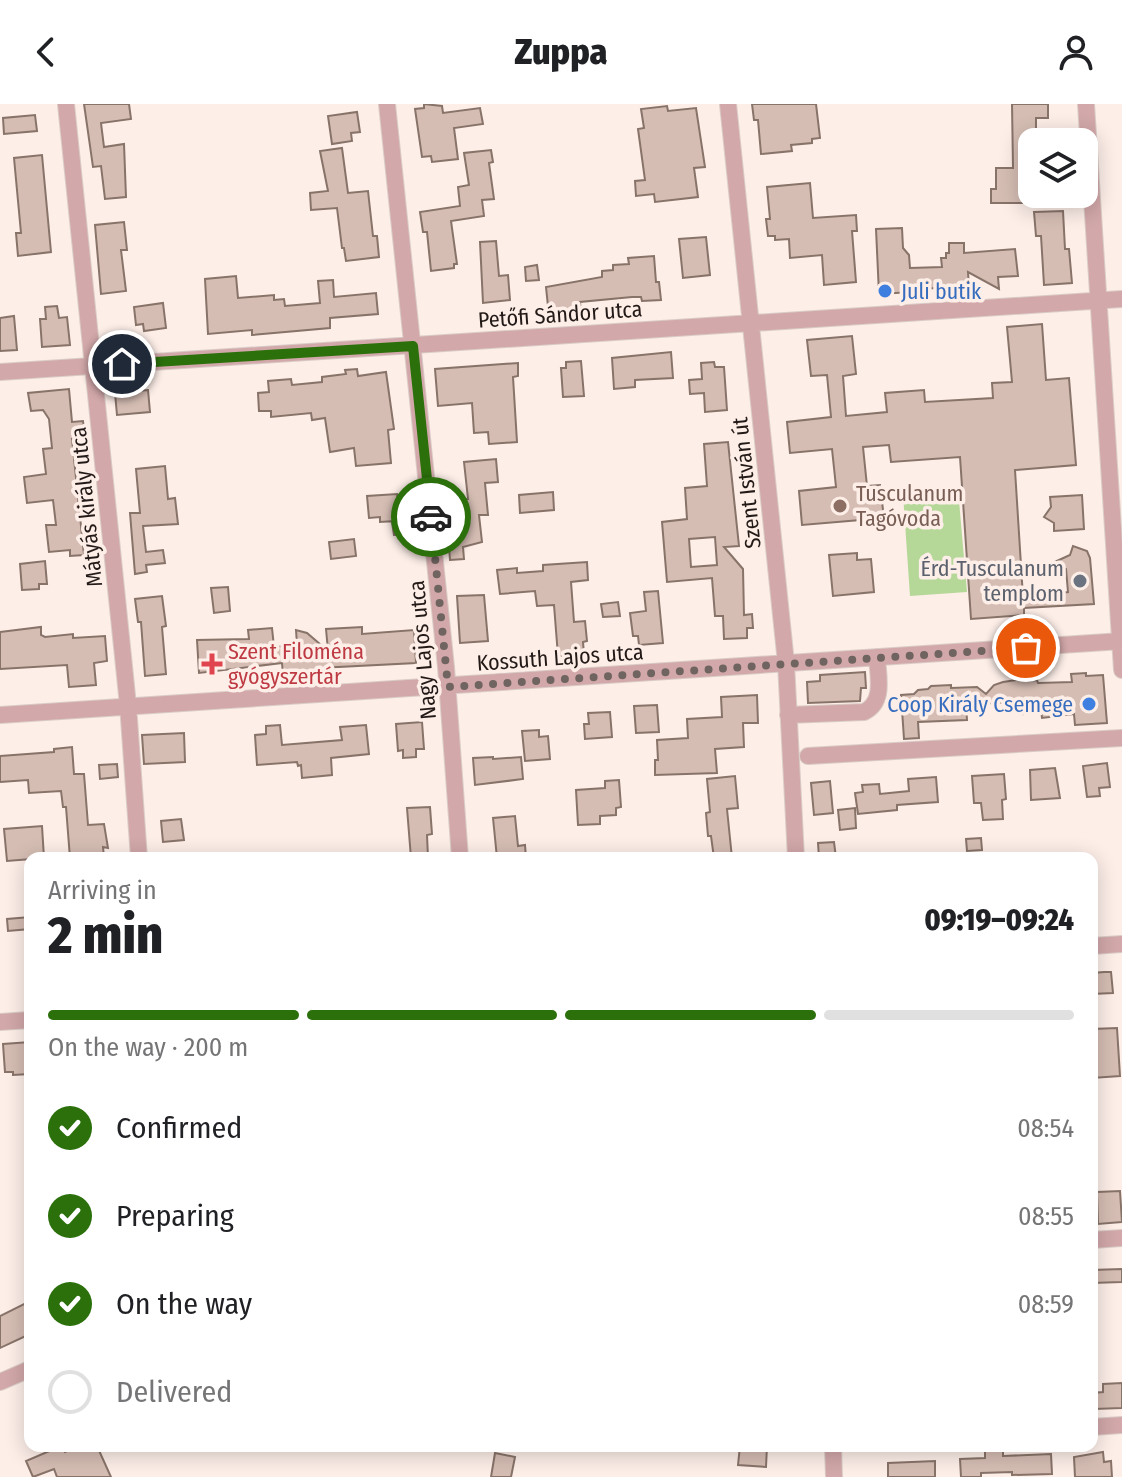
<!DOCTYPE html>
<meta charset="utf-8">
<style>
:root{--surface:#fff;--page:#f6f6f6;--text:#202124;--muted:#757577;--line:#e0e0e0;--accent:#2c700c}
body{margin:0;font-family:"Fira Sans Condensed",sans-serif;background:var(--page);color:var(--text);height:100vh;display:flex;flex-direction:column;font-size:30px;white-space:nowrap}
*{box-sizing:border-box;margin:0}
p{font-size:26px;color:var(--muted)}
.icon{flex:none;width:44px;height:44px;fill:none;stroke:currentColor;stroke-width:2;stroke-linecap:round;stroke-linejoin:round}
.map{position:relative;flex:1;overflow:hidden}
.sheet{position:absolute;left:24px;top:748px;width:1074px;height:600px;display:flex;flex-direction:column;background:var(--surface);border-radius:16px;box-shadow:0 4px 20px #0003}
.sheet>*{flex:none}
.buttons{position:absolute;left:1018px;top:24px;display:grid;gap:16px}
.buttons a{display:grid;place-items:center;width:80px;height:80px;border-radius:16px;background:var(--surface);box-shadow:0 4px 20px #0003;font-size:40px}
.pin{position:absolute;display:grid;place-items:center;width:68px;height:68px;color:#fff;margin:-34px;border:4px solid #fff;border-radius:50%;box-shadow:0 2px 8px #0007}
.courier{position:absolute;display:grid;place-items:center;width:80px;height:80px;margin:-40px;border:6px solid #2c700c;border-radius:50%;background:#fff;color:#222;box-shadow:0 2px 10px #0007}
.overview em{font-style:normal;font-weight:800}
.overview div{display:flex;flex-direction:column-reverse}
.overview{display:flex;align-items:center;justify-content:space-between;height:136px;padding:0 24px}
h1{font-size:52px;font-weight:800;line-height:60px}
.bar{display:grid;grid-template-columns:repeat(4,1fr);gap:12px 8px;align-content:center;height:96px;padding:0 24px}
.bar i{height:10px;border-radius:6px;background:var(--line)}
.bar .active{background:var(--accent)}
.bar p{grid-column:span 4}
ol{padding:0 24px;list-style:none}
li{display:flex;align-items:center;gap:24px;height:88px}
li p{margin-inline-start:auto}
li .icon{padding:8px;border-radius:50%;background:var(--accent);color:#fff;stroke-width:4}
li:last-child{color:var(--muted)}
li i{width:44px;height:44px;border:4px solid var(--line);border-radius:50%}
header{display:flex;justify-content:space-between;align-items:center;height:104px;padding:0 24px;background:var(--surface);font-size:36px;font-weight:800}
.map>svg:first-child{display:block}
</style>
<header><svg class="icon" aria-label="back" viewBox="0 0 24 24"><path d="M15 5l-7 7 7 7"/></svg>Zuppa<svg class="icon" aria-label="person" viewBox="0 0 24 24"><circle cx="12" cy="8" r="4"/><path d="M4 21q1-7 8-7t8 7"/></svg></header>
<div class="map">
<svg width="1122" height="1373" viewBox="0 0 1122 1373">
<rect width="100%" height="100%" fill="#fdeee8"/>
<!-- green -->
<path fill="#b5d899" d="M958 385 967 488 910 492 903 390Z"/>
<!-- building -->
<path fill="#d5bdb3" stroke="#887369" stroke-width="2" fill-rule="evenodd" d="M84 0H129L131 15 101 19 104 43 124 40 126 93 105 95 101 62 93 63Z
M424 0 442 2 443 9 480 4 483 20 454 24 458 55 432 58 431 52 422 53 415 5 424 4Z
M752 0H816L820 34 812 35V39L791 41 792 47 761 50 758 16H754Z
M1012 0H1048V14H1036V38H1032V99H991V85H996V64H1013Z
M667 2 668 7 696 4 705 63 694 64 698 93 655 98 654 90 636 92 635 77 645 76 638 25 644 24 641 5Z
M357 8 360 28 351 29 352 37 332 40 328 12Z
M35 11 37 27 4 30 3 14Z
M342 44 348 89 368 87 373 132H377L379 153 346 157 344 144H342L337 104 311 106 310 89 328 87 320 47Z
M491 46 493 58 489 59 494 95 482 96 484 112 451 117 457 160H454V164L431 167 427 128H423L420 108 460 102 458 83 469 81 464 49Z
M42 51 51 148 18 152 16 129H21L14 54Z
M810 79 813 114 856 111 857 127H852L856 178 824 181 822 151 790 154 789 135 775 136V132H768L766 115H770L767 83Z
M1063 107 1065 145H1069L1072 179 1044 181 1041 132H1036L1034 108Z
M124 118 127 146H121L126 187 101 190 95 121Z
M902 124 903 144 909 151 910 164 942 163 941 154H946V149H949V139H964V149L1015 145 1018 172 998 173 999 185 968 168 969 183 911 185 912 188 879 190 876 125Z
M706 133 710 171 683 174 679 135Z
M496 137 499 172 508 171 510 196 483 199 480 138Z
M654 152 656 178H659L661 196 642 197 641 193H632L580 198 581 209 549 212 546 183 602 173V167L613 166V161L629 160 628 154Z
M537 161 539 176 526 177 525 163Z
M236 172 238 194 274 191V196L284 195 285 202 320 199 318 177 333 176 334 193 376 189 378 210 330 214V224L252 231V226L208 230 205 175Z
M163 199 166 224 144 227 143 220 136 221 134 203Z
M57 202 59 214 67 213 70 241 42 243 40 215H46L45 203Z
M14 212 17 246 0 247V214Z
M1042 220 1046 276 1069 274 1076 361 1015 366 1023 493 1068 488 1066 465 1048 461 1070 451 1073 442 1087 447 1090 454 1094 500 1024 504V511L971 515 960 353 891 358 889 341 863 343 867 382 880 381 884 414 802 421 799 387 836 383 832 345 790 349 787 318 831 313 827 271 811 272 807 236 852 232 856 270 843 272 846 312 887 308 885 289 924 286 925 298 993 294 992 279 1012 278 1007 223Z
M671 248 673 274 635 276V283L614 285 612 254Z
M581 257 584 292 563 293 561 264H566V258Z
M714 258 715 263H724L727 306 705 308 704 289 690 290 689 276 702 275 701 259Z
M518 259V272L513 273 517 338 489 340 488 328 474 329 472 299 438 302 435 265Z
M357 265 358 272 386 268 394 325 388 326 391 359 356 362 354 344 330 348 325 314 312 316 311 309 271 313V307H259L258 289 269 288 268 277 291 275 292 281 322 278V273L346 270 345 266Z
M69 285 72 318 83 317 85 334 72 335 84 451 70 452V446L49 448 46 421H56L53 396 27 399 24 373 46 370 43 345 52 344 49 315 43 306 31 307 28 289Z
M148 286 150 308 117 311 115 289Z
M728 338 739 442 724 443 743 465 744 511 752 510 753 524H747V534L724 535 723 512H715L712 474 667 478 662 418 687 415 685 384 707 382 704 340ZM715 433 717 461 691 463 689 435Z
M496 355 498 378 485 379 488 411H479L482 438 463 443 464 455 450 456 448 431H455L452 396 468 395 464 358Z
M165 362 168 395 175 394 178 420 143 422 146 448 163 446 165 459 146 461 147 468 135 470 130 409H140L136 365Z
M553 388 554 406 520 409 519 391Z
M397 390 399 417 408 416 409 430 394 431 392 418 396 417 380 418V413L369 414 367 392Z
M1082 391 1084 425 1054 427V419L1044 413 1051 403 1050 393Z
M354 435 356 452 331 455 329 438Z
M857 449V456L871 455 874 488 833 492 829 451Z
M45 457 47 480H39V485L22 486 20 460Z
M587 458 588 476 571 478 574 518 585 517 587 537 583 538 584 550 558 552 554 501 537 502 535 487 500 490 497 466 517 464V469L543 467V461Z
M228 483 230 507 214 509 211 484Z
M658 487 663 539 639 541 638 532H633L630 509 646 507 644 488Z
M484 491 488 537 460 539 457 492Z
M162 492 166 522 162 523 166 570 145 572 141 518H138L135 495Z
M618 498 620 512 603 513 601 500Z
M41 523V531L45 533 73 530V534L105 532 107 557 94 559 96 581 69 583 67 561 0 565V528Z
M362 523V530L414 526 416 559 319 564 320 567 305 568 306 572 294 574 293 570 283 571 282 559 199 569 197 536 249 535 248 526 272 524 274 543 297 541 296 526 307 529 328 547 326 525Z
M865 568 866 584H861L860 597 808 599 807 578 820 577V571Z
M1086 569V572L1103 571 1107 619 1075 621 1074 610 1042 614 1041 607 1023 610 1021 597 966 601 967 616 918 618 919 634 904 635 901 591 914 590 918 586 928 585 931 582 951 581V584L977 583 986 590 994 581 1003 578 1024 575 1026 577 1037 576 1038 579 1072 578 1071 570Z
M757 591 758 619H743L744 643 715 645 717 669 655 671V656H658L657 636 688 634 687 615 722 613 721 593Z
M657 601 659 628 636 629 634 602Z
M610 608 612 633 585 635 584 620H589L588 609Z
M422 618 424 645H416V653L403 654V646L398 647 396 620Z
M280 621 282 641 342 636 340 623 366 621 369 650 331 654 332 671 302 674 301 661 298 662 297 658 257 661 255 631 266 630V622Z
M539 626V633L548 632 550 655 525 657 522 627Z
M184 629 185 658 144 660 142 631Z
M72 643 74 670H84L88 721 104 720 108 744 103 743 104 753 70 754 66 703H63L61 687 29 689 28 676 0 678V652L54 648V645Z
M493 653V655L521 653 523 675 475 681 473 654Z
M1107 659 1110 683 1099 684 1100 692 1087 693 1083 662Z
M117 660 118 673 100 675 99 661Z
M1055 664 1060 694 1031 696 1030 666Z
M1004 670 1006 695 1002 696 1003 715 983 716 981 699H974L972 672Z
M735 672 738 704 727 705 732 754H714L711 732H708L706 709 710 708 707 675Z
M936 673 938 698 897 701V706L858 710 855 689 863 688 862 681 879 680 880 690 909 687 908 675Z
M619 676 621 703 616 704V711L600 712V720L578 721 576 686 605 684V677Z
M830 677 833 709 814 711 811 679Z
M430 703 432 730 427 731 428 754H411L407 704Z
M855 704 856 724 840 726 838 706Z
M515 712 518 742 525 741 526 754H497L493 714Z
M181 715 184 736 163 738 161 717Z
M42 722 44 754 7 757 4 725Z
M981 734 982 746 967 747 966 735Z
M834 738 836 754H819L818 739Z
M30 813V825L8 827 7 815Z
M1104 868H1111L1113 889 1092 890V869Z
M1117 924 1120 972 1092 974V925Z
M30 938V970L13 971V968H5L3 940Z
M1120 1087 1122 1118 1098 1120 1097 1088Z
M1122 1165V1178L1092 1179V1166Z
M30 1197V1230L0 1244V1212Z
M1122 1279V1304L1094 1305 1093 1289 1103 1288V1280Z
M61 1342 65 1348 78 1342H97L111 1373H57L54 1365 33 1373 26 1357Z
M740 1342H767L766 1363 738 1361Z
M1003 1345V1352L1051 1350 1052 1370 1012 1371V1368L981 1369V1373H961L960 1355 985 1354V1346Z
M1103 1348 1104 1358 1111 1357 1112 1373H1075L1074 1353Z
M495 1349 515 1353 511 1373H491Z
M935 1357V1373H888V1359Z"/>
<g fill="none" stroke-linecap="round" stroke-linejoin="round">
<defs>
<path id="minor" d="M66 0 128 601 139 754
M387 0 446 563 460 754
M728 0 786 559 796 754
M1086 0 1122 566
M0 268 1122 195
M0 611 1122 537
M788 611 864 608C885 598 878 573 877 553
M808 652 1122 634
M1092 842 1122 840
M0 918 30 916
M1092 1136 1122 1134
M0 1278 30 1265
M1092 1323 1122 1321
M833 1342 834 1373"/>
</defs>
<!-- minor casing -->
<use href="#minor" stroke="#daccc7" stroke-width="18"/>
<!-- minor -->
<use href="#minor" stroke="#d2a8aa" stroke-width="16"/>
</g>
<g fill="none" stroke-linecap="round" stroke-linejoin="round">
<!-- done -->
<path stroke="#6f6460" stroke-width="8" stroke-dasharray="0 14.4" d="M431 413 448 583 1026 544"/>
<!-- route -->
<path stroke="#2c700c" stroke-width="10" d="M122 260 413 242 431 413"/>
</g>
<!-- markers -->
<g fill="#3f7fe0" stroke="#fdeee8" stroke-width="3">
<circle cx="885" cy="187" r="8"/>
<circle cx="1089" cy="600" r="8"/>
</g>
<circle fill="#8d6e63" stroke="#fdeee8" stroke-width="3" cx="840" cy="402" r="8"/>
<circle fill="#6b7280" stroke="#fdeee8" stroke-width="3" cx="1080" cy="477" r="8"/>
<path fill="#e0444e" stroke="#fdeee8" stroke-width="3" d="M208 548h8v8h8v8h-8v8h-8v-8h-8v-8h8z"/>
<g text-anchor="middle" stroke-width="7" stroke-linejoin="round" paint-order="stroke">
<!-- shop labels -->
<g font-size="22" fill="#366cbe" stroke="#fdeee8" text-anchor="start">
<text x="901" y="195">Juli butik</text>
<text x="1073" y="608" text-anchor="end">Coop Király Csemege</text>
</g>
<!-- street labels -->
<g font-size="22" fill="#231a17" stroke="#fdeee8">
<text transform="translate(560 210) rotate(-4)" y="8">Petőfi Sándor utca</text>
<text transform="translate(746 379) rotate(-96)" y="8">Szent István út</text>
<text transform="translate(86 403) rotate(-96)" y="8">Mátyás király utca</text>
<text transform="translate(422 546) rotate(-95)" y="8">Nagy Lajos utca</text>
<text transform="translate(560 553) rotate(-4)" y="8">Kossuth Lajos utca</text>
</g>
<!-- education labels -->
<g font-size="22" fill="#785e54" stroke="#fdeee8" text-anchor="start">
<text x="856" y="397">Tusculanum<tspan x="856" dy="25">Tagóvoda</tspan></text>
</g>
<!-- worship labels -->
<g font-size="22" fill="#5b616d" stroke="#fdeee8" text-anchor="end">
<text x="1064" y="472">Érd-Tusculanum<tspan x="1064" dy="25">templom</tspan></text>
</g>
<!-- health labels -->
<g font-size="22" fill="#be3a42" stroke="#fdeee8" text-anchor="start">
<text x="228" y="555">Szent Filoména<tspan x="228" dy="25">gyógyszertár</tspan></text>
</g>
</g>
</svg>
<div class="buttons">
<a><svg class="icon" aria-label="layers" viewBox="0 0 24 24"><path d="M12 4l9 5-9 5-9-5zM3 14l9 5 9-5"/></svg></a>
</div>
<div class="pin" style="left:1026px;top:544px;background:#ea580c"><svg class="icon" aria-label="bag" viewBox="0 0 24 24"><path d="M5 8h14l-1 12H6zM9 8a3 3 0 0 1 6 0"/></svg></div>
<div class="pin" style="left:122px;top:260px;background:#1f2937"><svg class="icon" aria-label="home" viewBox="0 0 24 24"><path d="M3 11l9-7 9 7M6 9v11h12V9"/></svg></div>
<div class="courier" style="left:431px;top:413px"><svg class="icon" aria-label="car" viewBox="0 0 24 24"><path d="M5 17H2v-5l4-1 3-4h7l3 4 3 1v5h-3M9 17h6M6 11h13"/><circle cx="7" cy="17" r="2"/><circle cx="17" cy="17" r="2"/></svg></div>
<section class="sheet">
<div class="overview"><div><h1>2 min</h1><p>Arriving in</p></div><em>09:19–09:24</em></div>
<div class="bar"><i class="active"></i><i class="active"></i><i class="active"></i><i></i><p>On the way · 200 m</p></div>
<ol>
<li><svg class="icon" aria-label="check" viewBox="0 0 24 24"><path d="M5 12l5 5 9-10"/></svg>Confirmed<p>08:54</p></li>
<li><svg class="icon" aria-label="check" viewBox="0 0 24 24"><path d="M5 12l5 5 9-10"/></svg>Preparing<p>08:55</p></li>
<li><svg class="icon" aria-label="check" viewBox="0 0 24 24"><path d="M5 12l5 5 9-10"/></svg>On the way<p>08:59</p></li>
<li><i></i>Delivered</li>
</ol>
</section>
</div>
